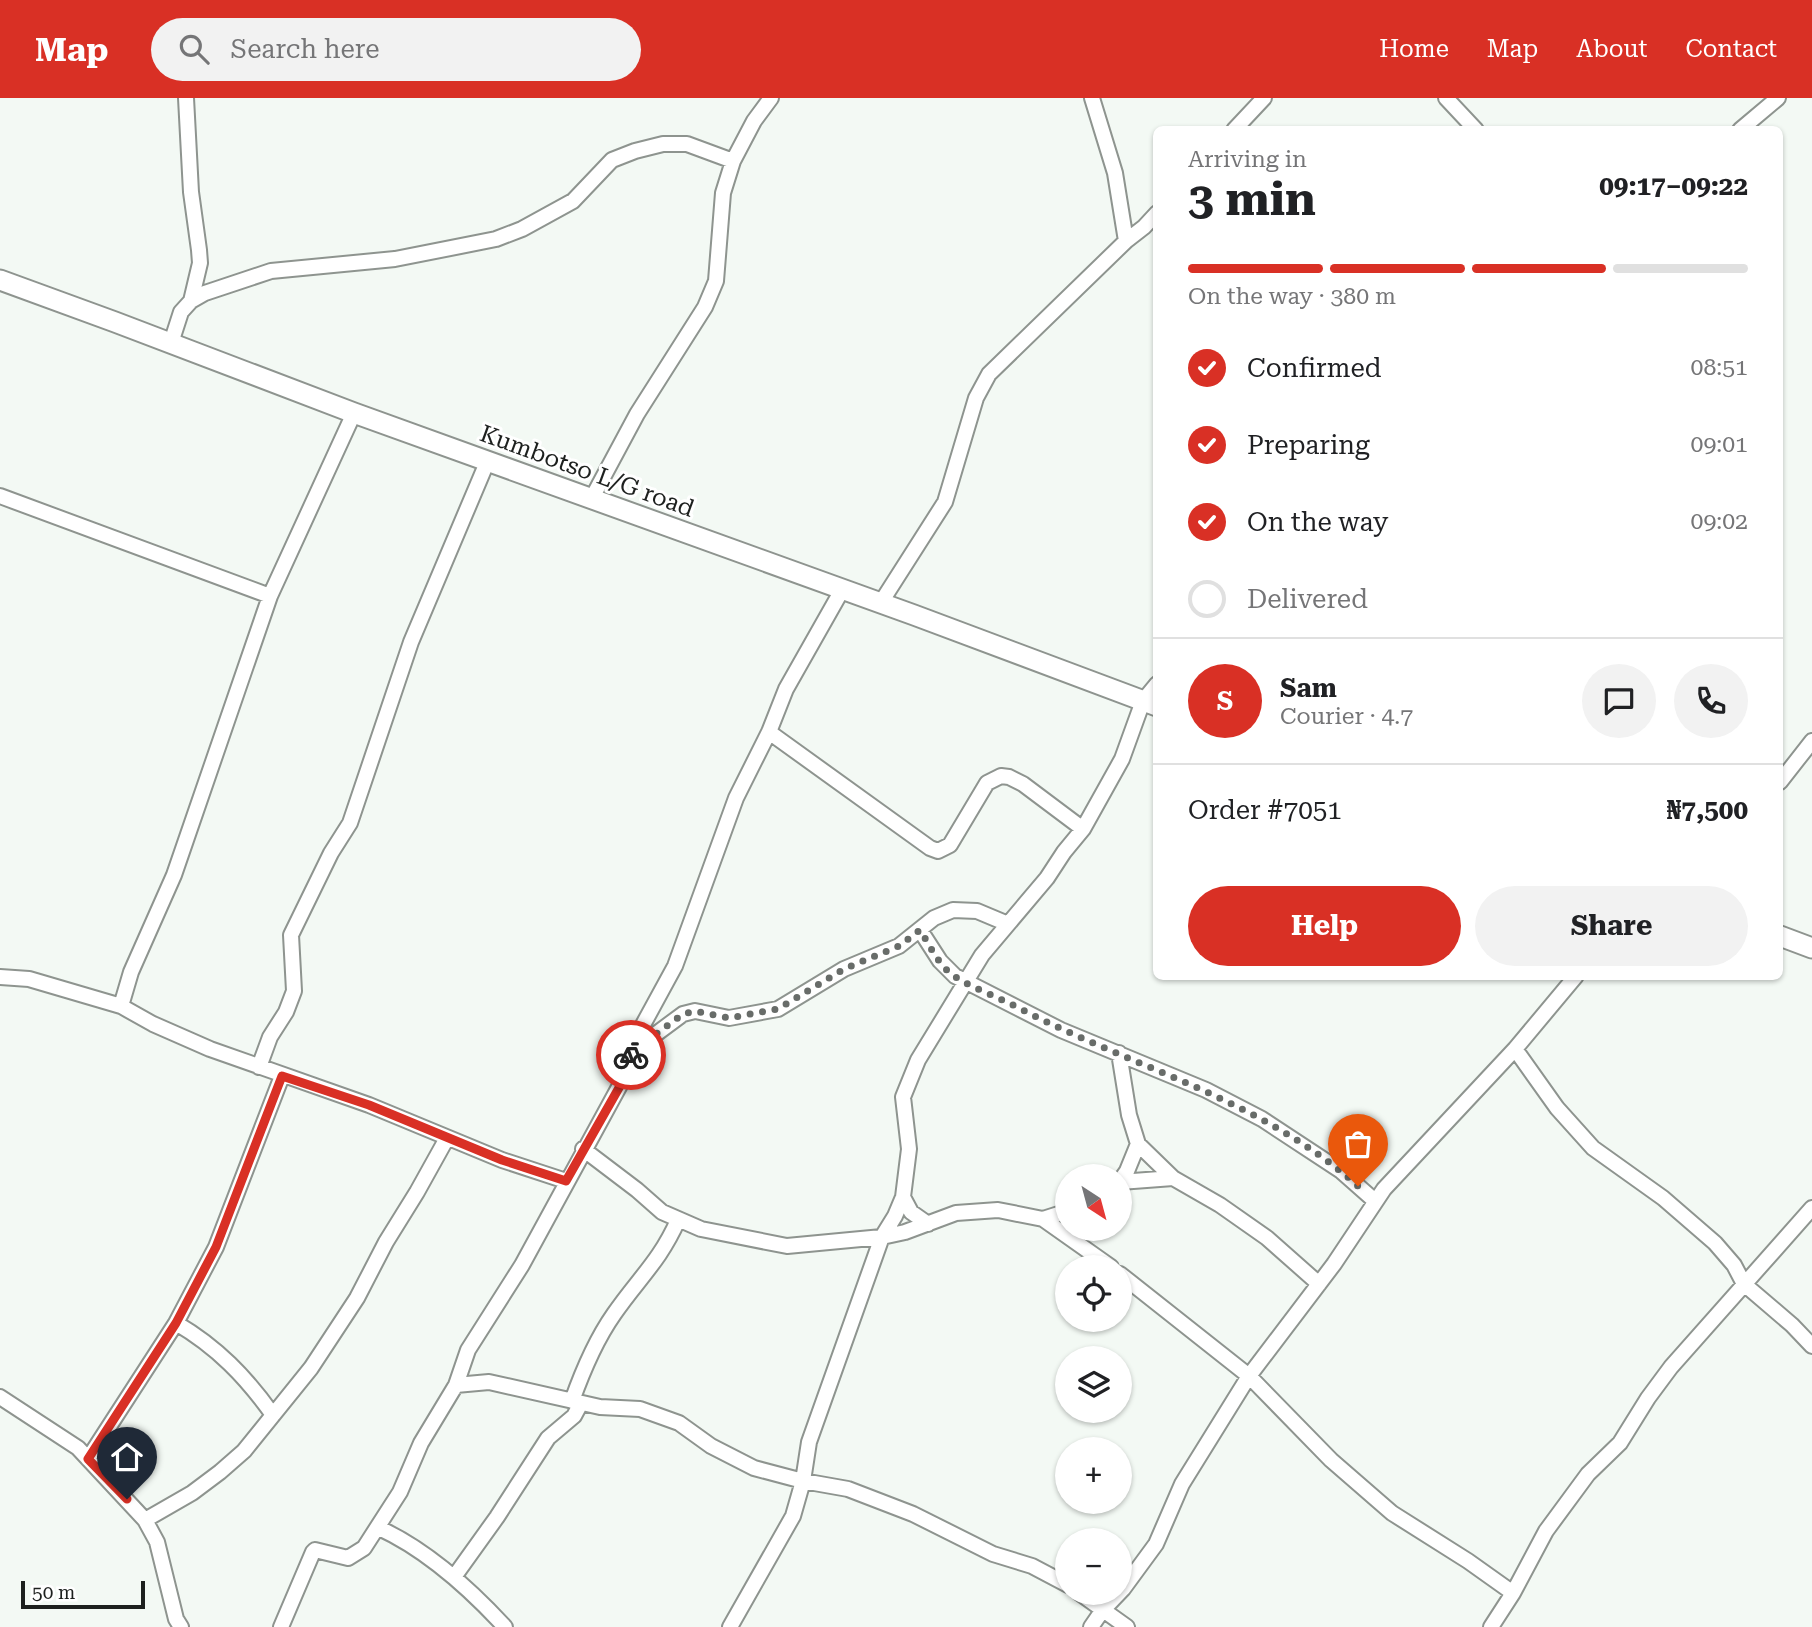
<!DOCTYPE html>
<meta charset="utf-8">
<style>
:root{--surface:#fff;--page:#f2f2f2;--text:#202124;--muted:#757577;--line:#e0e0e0;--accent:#d93025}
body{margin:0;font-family:"Roboto Serif",serif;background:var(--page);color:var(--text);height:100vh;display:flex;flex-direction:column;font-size:26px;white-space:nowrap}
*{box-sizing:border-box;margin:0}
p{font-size:23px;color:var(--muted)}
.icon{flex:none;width:38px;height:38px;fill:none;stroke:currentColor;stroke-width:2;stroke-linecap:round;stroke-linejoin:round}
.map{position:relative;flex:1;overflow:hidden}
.sheet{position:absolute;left:1153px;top:28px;width:630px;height:854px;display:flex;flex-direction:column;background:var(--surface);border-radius:10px;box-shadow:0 2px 5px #0004}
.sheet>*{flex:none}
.needle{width:46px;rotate:144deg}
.fabs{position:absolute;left:1055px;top:1066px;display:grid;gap:14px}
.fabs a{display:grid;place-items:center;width:77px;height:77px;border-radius:50%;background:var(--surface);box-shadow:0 2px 5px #0004;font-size:35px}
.scale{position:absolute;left:21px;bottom:18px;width:124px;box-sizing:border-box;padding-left:7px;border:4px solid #1d201e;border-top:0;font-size:19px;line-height:24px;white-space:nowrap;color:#1d201e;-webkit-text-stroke:5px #fff;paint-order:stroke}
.pin{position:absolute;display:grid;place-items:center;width:60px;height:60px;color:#fff;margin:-72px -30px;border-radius:50% 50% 50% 0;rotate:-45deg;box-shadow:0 0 7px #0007}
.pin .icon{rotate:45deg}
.courier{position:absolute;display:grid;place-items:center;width:70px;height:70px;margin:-35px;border:5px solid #d93025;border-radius:50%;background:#fff;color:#222;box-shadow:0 2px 9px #0007}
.summary em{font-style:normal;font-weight:700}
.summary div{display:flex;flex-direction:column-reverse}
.summary{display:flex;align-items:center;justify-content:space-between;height:119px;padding:0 35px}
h1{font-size:46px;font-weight:700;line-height:52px}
.bar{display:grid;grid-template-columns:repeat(4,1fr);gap:10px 7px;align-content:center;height:84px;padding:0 35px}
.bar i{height:9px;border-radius:5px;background:var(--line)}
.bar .current{background:var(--accent)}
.bar p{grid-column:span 4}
.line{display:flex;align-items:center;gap:18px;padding:0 35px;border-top:2px solid var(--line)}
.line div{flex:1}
.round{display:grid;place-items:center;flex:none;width:74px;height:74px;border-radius:37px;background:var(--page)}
ol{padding:0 35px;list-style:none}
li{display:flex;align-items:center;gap:21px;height:77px}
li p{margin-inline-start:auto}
li .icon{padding:7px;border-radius:50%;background:var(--accent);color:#fff;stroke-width:4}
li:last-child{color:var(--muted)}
li i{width:38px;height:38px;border:4px solid var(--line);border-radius:50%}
.action{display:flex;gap:14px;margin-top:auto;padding:14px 35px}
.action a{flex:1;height:80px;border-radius:42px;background:var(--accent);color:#fff;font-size:28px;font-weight:700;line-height:80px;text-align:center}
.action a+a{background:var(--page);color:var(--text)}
header{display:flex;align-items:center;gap:42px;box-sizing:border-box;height:98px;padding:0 35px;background:var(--accent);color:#fff}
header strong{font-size:33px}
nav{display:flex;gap:38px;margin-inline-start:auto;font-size:24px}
.search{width:490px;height:63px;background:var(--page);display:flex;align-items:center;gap:18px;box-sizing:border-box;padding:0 24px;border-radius:38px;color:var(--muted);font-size:26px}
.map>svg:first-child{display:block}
</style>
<header>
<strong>Map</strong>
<div class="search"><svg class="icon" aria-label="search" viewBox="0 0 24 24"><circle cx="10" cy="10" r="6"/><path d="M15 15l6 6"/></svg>Search here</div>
<nav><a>Home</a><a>Map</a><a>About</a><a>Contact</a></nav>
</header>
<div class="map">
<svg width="1812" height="1529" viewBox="0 0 1812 1529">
<rect width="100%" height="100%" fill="#f3f9f4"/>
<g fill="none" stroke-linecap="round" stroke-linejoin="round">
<defs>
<path id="street" d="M186 0 191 94 199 152 200 165 191 203
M1446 0 1476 32
M1234 32 1264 0
M1740 32 1778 0
M1126 143 1144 129 1157 115
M171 245 181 214 191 203 205 195 271 173 395 161 496 141 522 131 573 103 612 62 635 53 663 46H687L733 63
M0 398 270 498
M592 400 637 316 705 209 716 183 723 95 733 63 754 23 771 0
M880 506 945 404 976 300 989 276 1126 143 1115 75 1092 0
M769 634 930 750 938 753 950 747 987 685 1001 678 1009 679 1023 686 1083 731
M1780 684 1812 643
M920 832 940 863 955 878 1061 932 1206 992 1262 1021 1341 1073 1375 1103
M0 879 29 881 121 908 153 926 210 951 369 1007 502 1062 566 1083
M121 908 131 874 174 777 270 498 354 315
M632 947 656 936 683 916 695 913 729 920 778 911 844 871 899 848 934 820 953 812 977 813 1008 826
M1515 951 1557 1010 1593 1050 1663 1100 1715 1145 1734 1167 1744 1186 1792 1227 1812 1248
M1119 955 1129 1017 1138 1046 1173 1080 1220 1107 1267 1140 1319 1186
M259 969 270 939 286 914 294 893 291 837 331 755 350 725 411 544 488 362
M583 1051 637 1092 662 1114 701 1131 787 1148 882 1139 905 1134 956 1115 998 1112 1043 1121 1111 1169
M1120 1083 1127 1073 1138 1046
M1120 1084 1173 1080
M903 1099 911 1114 928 1126
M1043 1121 1068 1113
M1120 1176 1249 1278 1331 1362 1392 1415 1468 1463 1513 1495
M176 1225C217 1249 246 1279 273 1317
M456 1287 489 1284 600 1309 640 1311 679 1325 711 1348 754 1370 803 1383 848 1391 913 1416 993 1456 1032 1468 1068 1487
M0 1299 78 1350 145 1422 157 1444 176 1521 181 1529
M572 1303C583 1272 595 1243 614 1216 638 1181 660 1163 678 1122
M88 1361 176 1225 216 1149 282 978
M145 1422 192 1395 220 1374 244 1353 311 1270 357 1200 386 1144 417 1094 447 1040
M379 1430C427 1452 469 1490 505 1529
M454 1479 497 1419 548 1340 574 1318 581 1305
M1078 1494 1127 1529
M281 1529 313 1454 315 1452 348 1460 364 1450 400 1394 421 1345 456 1287 468 1252 522 1167 631 967 632 947 675 868 736 700 769 634 786 591 842 492
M730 1529 793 1418 803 1383 809 1344 882 1139 895 1118 903 1099 909 1051 903 999 918 962 982 857 1047 780 1064 754 1083 731 1122 661 1143 603 1157 586
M1091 1529 1102 1513 1123 1491 1156 1446 1182 1386 1249 1278 1334 1166 1384 1091 1515 951 1576 878
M1491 1529 1513 1495 1546 1433 1588 1376 1620 1345 1648 1300 1671 1269 1812 1110"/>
<path id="secondary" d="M0 182 115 224 354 315 914 517 1157 608
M1780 838 1812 850"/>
</defs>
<!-- street casing -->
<use href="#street" stroke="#8e948f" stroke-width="18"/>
<!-- secondary casing -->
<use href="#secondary" stroke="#8e948f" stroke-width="23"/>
<!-- street -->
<use href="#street" stroke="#fff" stroke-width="14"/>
<!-- secondary -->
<use href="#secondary" stroke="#fff" stroke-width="19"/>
</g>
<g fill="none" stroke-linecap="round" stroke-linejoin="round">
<!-- done -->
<path stroke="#686c69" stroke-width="7" stroke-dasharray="0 12.6" d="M631 957 632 947 656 936 683 916 695 913 729 920 778 911 844 871 899 848 920 832C929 846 937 864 950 875 965 887 1002 901 1021 911 1134 970 1261 1001 1358 1088"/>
<!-- route -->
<path stroke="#d93025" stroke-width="9" d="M127 1401 88 1361 176 1225 216 1149 282 978 369 1007 502 1062 566 1083 624 981 631 967V957"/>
</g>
<g text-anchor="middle" stroke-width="6" stroke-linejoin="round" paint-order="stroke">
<!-- street labels -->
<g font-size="24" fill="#1d201e" stroke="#fff">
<text transform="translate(587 373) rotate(20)" y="8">Kumbotso L/G road</text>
</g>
</g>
</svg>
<div class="fabs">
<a><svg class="needle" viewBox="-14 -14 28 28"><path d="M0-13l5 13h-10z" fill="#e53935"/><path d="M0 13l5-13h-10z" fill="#757577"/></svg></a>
<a><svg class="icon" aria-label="locate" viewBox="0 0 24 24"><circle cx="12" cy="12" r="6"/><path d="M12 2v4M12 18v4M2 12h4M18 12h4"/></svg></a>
<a><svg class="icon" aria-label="layers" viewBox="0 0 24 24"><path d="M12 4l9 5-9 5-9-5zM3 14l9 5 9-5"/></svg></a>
<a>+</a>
<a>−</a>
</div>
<div class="scale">50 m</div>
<div class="pin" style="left:1358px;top:1088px;background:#ea580c"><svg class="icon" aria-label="bag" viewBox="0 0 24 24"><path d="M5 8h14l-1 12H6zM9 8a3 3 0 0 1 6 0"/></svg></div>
<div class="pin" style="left:127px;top:1401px;background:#1f2937"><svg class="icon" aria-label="home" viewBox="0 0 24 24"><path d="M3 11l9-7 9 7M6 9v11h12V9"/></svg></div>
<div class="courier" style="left:631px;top:957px"><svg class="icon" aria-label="bike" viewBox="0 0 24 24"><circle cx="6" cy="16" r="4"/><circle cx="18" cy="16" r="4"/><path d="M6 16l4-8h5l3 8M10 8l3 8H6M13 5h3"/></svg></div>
<section class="sheet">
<div class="summary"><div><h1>3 min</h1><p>Arriving in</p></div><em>09:17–09:22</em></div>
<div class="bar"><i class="current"></i><i class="current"></i><i class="current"></i><i></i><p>On the way · 380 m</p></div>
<ol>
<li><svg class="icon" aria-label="check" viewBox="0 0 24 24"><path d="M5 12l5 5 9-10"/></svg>Confirmed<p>08:51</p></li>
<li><svg class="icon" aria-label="check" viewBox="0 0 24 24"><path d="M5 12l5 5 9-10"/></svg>Preparing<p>09:01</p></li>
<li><svg class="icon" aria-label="check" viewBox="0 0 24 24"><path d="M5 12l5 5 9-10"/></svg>On the way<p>09:02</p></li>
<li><i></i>Delivered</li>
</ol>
<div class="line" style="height:126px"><b class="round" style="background:var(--accent);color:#fff">S</b><div><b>Sam</b><p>Courier · 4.7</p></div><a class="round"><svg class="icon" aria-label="chat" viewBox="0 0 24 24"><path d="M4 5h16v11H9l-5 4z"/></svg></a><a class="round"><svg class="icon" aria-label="phone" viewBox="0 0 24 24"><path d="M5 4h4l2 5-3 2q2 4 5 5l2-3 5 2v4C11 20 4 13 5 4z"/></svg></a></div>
<div class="line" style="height:91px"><div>Order #7051</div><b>₦7,500</b></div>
<div class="action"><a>Help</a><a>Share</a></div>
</section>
</div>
